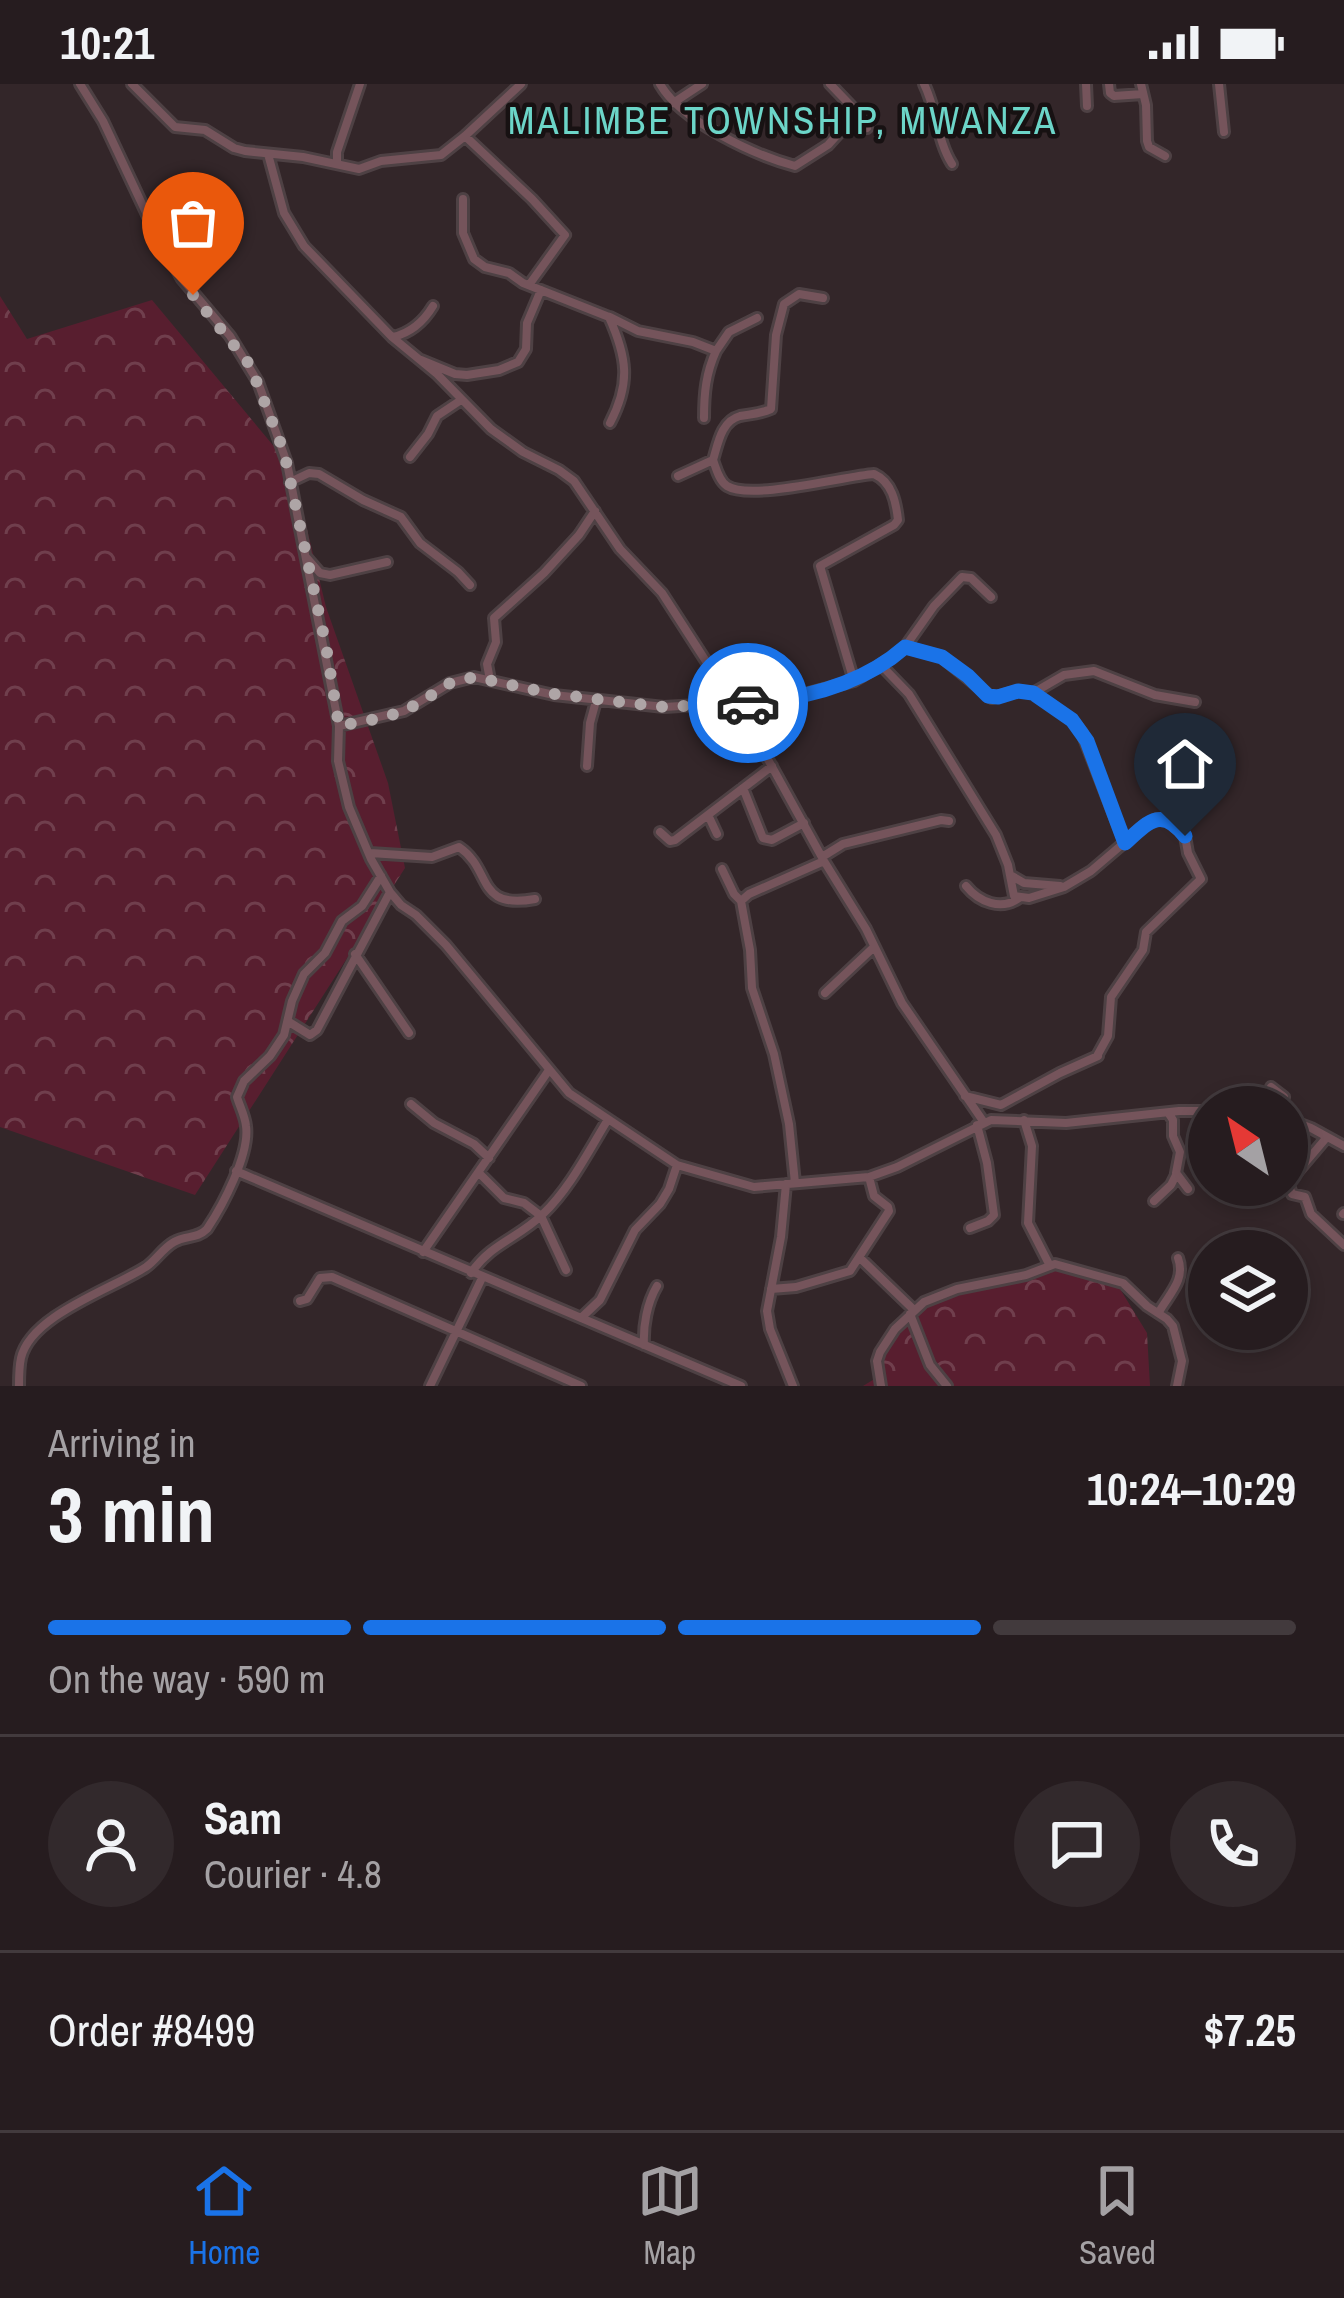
<!DOCTYPE html>
<meta charset="utf-8">
<style>
:root{--surface:#261c1f;--page:#32292c;--text:#f1f3f6;--muted:#a4a1a4;--line:#423a3d;--accent:#1a73e8}
body{margin:0;font-family:"Archivo Narrow",sans-serif;background:var(--page);color:var(--text);height:100vh;display:flex;flex-direction:column;font-size:45px;white-space:nowrap}
*{box-sizing:border-box;margin:0}
p{font-size:39px;color:var(--muted)}
.icon{flex:none;width:66px;height:66px;fill:none;stroke:currentColor;stroke-width:2;stroke-linecap:round;stroke-linejoin:round}
.map{position:relative;height:1302px;overflow:hidden}
.details{display:flex;flex-direction:column;background:var(--surface);flex:1}
.details>*{flex:none}
.needle{width:78px;rotate:325deg}
.buttons{position:absolute;left:1188px;top:1002px;display:grid;gap:24px}
.buttons a{display:grid;place-items:center;width:120px;height:120px;border-radius:50%;background:var(--surface);box-shadow:0 6px 18px #0003,0 0 0 3px var(--line);font-size:60px}
.pin{position:absolute;display:grid;place-items:center;width:102px;height:102px;color:#fff;margin:-123px -51px;border-radius:50% 50% 50% 0;rotate:-45deg;box-shadow:0 0 12px #0007}
.pin .icon{rotate:45deg}
.courier{position:absolute;display:grid;place-items:center;width:120px;height:120px;margin:-60px;border:9px solid #1a73e8;border-radius:50%;background:#fff;color:#222;box-shadow:0 3px 15px #0007}
.head em{font-style:normal;font-weight:800}
.head div{display:flex;flex-direction:column-reverse}
.head{display:flex;align-items:center;justify-content:space-between;height:204px;padding:0 48px}
h1{font-size:78px;font-weight:800;line-height:90px}
.bar{display:grid;grid-template-columns:repeat(4,1fr);gap:18px 12px;align-content:center;height:144px;padding:0 48px}
.bar i{height:15px;border-radius:9px;background:var(--line)}
.bar .on{background:var(--accent)}
.bar p{grid-column:span 4}
.line{display:flex;align-items:center;gap:30px;padding:0 48px;border-top:3px solid var(--line)}
.line div{flex:1}
.round{display:grid;place-items:center;flex:none;width:126px;height:126px;border-radius:63px;background:var(--page)}
.status{display:flex;justify-content:space-between;align-items:center;height:84px;padding:0 60px;background:var(--surface);direction:ltr}
.status svg{height:33px;fill:currentColor}
.tab-bar{display:flex;justify-content:space-around;align-items:center;height:168px;border-top:3px solid var(--line);background:var(--surface);font-size:33px;color:var(--muted)}
.tab-bar a{display:grid;justify-items:center;gap:6px}
.tab-bar .on{color:var(--accent)}
.map>svg:first-child{display:block}
</style>
<div class="status"><b>10:21</b><svg viewBox="0 0 49 12"><path d="M0 12V9h3v3zM5 12V6h3v6zM10 12V3h3v9zM15 12V0h3v12zM26 1h20v11H26zM47 4h2v5h-2z"/></svg></div>
<div class="map">
<svg width="1344" height="1302" viewBox="0 0 1344 1302">
<defs>
<pattern id="forest-crowns" width="20" height="18" patternUnits="userSpaceOnUse" patternTransform="scale(3)"><rect width="20" height="18" fill="#581e2f"/><path d="M2 6a3 3 0 1 1 6 0M12 15a3 3 0 1 1 6 0" fill="none" stroke="#703f4d"/></pattern>
</defs>
<rect width="100%" height="100%" fill="#332629"/>
<!-- forest -->
<path fill="url(#forest-crowns)" d="M0 212 27 255 152 216 292 384 326 523 388 699 405 784 195 1111 0 1043Z
M1053 1183 1117 1200 1147 1249 1150 1302H863L881 1291 880 1272 891 1253 929 1217Z"/>
<g fill="none" stroke-linecap="round" stroke-linejoin="round">
<defs>
<path id="street" d="M80 0 103 37 150 137 182 195 230 252 258 298 287 379 339 642 338 677 349 723 371 775 390 808 401 821 416 831 446 861 569 1009 677 1081 754 1103 869 1093 897 1083 991 1036 1066 1039 1179 1027H1209
M132 0 175 43 205 46 234 64 245 67 303 73 359 85 381 77 441 71 465 52 521 0
M660 0C681 37 754 71 795 82L828 61 857 29
M830 0 854 25 867 44
M924 0C937 26 937 56 952 80
M1086 0 1087 22
M1109 0 1110 9 1114 12 1143 10
M1141 0 1146 21 1147 57 1149 63 1165 72
M1219 0 1224 48
M673 19 702 0
M465 52 532 115 565 151 529 201
M268 70 284 129 304 162 392 253 437 290 491 345 523 368 559 386 574 397 620 465 662 509 760 661 824 777 866 845 902 919 983 1037
M337 80V68L360 0
M463 115V149L474 175 485 183 509 189 523 199 609 233C627 273 631 299 610 339
M823 214 799 210 784 220 776 251 771 325C760 330 751 330 740 332 721 337 718 360 713 376 716 384 719 397 727 402 751 417 845 392 874 390 892 398 896 418 898 436L894 441 820 482 854 597
M610 233 638 247 693 258 716 267 729 248 757 234
M393 253C410 249 424 237 433 222
M421 276 455 290 467 291 499 286 518 278 526 265 527 239 541 206
M704 334C704 309 706 289 716 267
M410 373 428 350 437 332 461 316
M678 392 713 376
M290 398 309 389 319 390 363 416 401 433 420 459 458 488 470 501
M307 474 320 489 330 491 387 478
M905 563 942 573 992 614 1018 607 1033 609 1064 591 1094 587 1155 611 1195 618
M881 581 909 610 996 751 1008 781 1014 812 1029 814 1064 803 1091 787 1145 741 1157 735H1167L1185 752 1188 769 1201 795 1146 848 1143 866 1111 913 1108 952 1097 972
M490 596 487 580 496 558 494 534 544 489 579 451 595 427
M1035 610 1072 636 1082 649 1125 759
M339 642 404 627 450 599 474 593 554 611 664 623 782 616 854 597 890 575 905 563 934 522 962 493 971 494 991 513
M587 682 590 639 596 617
M743 704 763 754 772 756 804 739
M709 733 717 750
M660 748 670 757 675 756 772 682
M370 769 432 773 459 763C493 786 475 826 535 815
M822 773 843 760 941 736 949 737
M722 785 734 810 741 817
M1012 792 1024 799 1060 802
M966 802C979 818 1001 827 1019 814
M355 870 409 949
M825 909 874 863
M289 938 310 951 317 946 390 808
M1271 1003 1284 1013 1283 1016 1276 1017 1271 1023
M965 1012 1001 1021 1060 989 1098 972
M411 1020 434 1039 474 1060 489 1074
M1169 1030 1173 1036V1052L1180 1068 1176 1089 1188 1105
M1287 1035 1311 1044 1344 1062
M1024 1036 1032 1062 1028 1139 1050 1182
M1327 1053 1288 1099 1292 1110 1305 1113 1311 1130 1344 1161
M236 1087 741 1302
M479 1089 504 1114 524 1119 541 1132 566 1186
M795 1099 789 1040 774 970 752 904 750 866 741 817 749 810 824 777
M786 1100 781 1153 767 1227 770 1245 793 1302
M1154 1117 1171 1101 1176 1091
M1343 1130 1344 1129
M970 1144 988 1137 994 1131 987 1079 977 1041
M423 1168 549 986
M859 1173 914 1226
M471 1189C491 1159 519 1154 543 1130 570 1104 588 1068 607 1037
M771 1205 796 1203 850 1187 889 1127 888 1123 874 1112 869 1093
M300 1217 307 1215 320 1194 332 1193 581 1302
M1159 1228C1169 1210 1186 1196 1178 1174
M910 1230 930 1281 947 1302
M581 1234 600 1216 635 1146 660 1120 669 1105 677 1081
M644 1261C643 1242 647 1219 657 1202
M19 1302C19 1293 19 1283 21 1274 31 1231 112 1205 146 1183 156 1176 163 1164 174 1158 186 1151 197 1155 207 1145 223 1121 250 1070 246 1042 245 1032 240 1023 237 1013L244 997 270 972 284 951 292 917 304 890 325 869 342 837 362 822 381 792
M430 1302 482 1194
M881 1302 877 1277 880 1268 895 1245 924 1218 957 1205 1026 1191 1055 1180 1123 1199 1147 1222 1167 1235 1173 1242 1182 1277 1177 1302"/>
</defs>
<!-- street casing -->
<use href="#street" stroke="#4e4144" stroke-width="14"/>
<!-- street -->
<use href="#street" stroke="#75545b" stroke-width="8"/>
</g>
<g fill="none" stroke-linecap="round" stroke-linejoin="round">
<!-- done -->
<path stroke="#aea5a6" stroke-width="12" stroke-dasharray="0 21.6" d="M193 211 250 281 284 368 326 562 339 642 387 633 416 621 450 599 474 593 554 610 664 623 748 619"/>
<!-- route -->
<path stroke="#1a73e8" stroke-width="15" d="M748 619C803 615 862 601 905 563L942 573 968 592 988 612 998 613 1018 607 1033 609 1072 636 1087 657 1125 759C1148 738 1161 722 1185 752"/>
</g>
<g text-anchor="middle" stroke-width="9" stroke-linejoin="round" paint-order="stroke">
<!-- quarter labels -->
<g font-size="39" letter-spacing="3" fill="#6cd5c8" stroke="#171112">
<text x="783" y="50">MALIMBE TOWNSHIP, MWANZA</text>
</g>
</g>
</svg>
<div class="buttons">
<a><svg class="needle" viewBox="-14 -14 28 28"><path d="M0-13l5 13h-10z" fill="#e53935"/><path d="M0 13l5-13h-10z" fill="#a4a1a4"/></svg></a>
<a><svg class="icon" aria-label="layers" viewBox="0 0 24 24"><path d="M12 4l9 5-9 5-9-5zM3 14l9 5 9-5"/></svg></a>
</div>
<div class="pin" style="left:193px;top:211px;background:#ea580c"><svg class="icon" aria-label="bag" viewBox="0 0 24 24"><path d="M5 8h14l-1 12H6zM9 8a3 3 0 0 1 6 0"/></svg></div>
<div class="pin" style="left:1185px;top:752px;background:#1f2937"><svg class="icon" aria-label="home" viewBox="0 0 24 24"><path d="M3 11l9-7 9 7M6 9v11h12V9"/></svg></div>
<div class="courier" style="left:748px;top:619px"><svg class="icon" aria-label="car" viewBox="0 0 24 24"><path d="M5 17H2v-5l4-1 3-4h7l3 4 3 1v5h-3M9 17h6M6 11h13"/><circle cx="7" cy="17" r="2"/><circle cx="17" cy="17" r="2"/></svg></div>
</div>
<section class="details">
<div class="head"><div><h1>3 min</h1><p>Arriving in</p></div><em>10:24–10:29</em></div>
<div class="bar"><i class="on"></i><i class="on"></i><i class="on"></i><i></i><p>On the way · 590 m</p></div>
<div class="line" style="height:216px"><a class="round"><svg class="icon" aria-label="person" viewBox="0 0 24 24"><circle cx="12" cy="8" r="4"/><path d="M4 21q1-7 8-7t8 7"/></svg></a><div><b>Sam</b><p>Courier · 4.8</p></div><a class="round"><svg class="icon" aria-label="chat" viewBox="0 0 24 24"><path d="M4 5h16v11H9l-5 4z"/></svg></a><a class="round"><svg class="icon" aria-label="phone" viewBox="0 0 24 24"><path d="M5 4h4l2 5-3 2q2 4 5 5l2-3 5 2v4C11 20 4 13 5 4z"/></svg></a></div>
<div class="line" style="height:156px"><div>Order #8499</div><b>$7.25</b></div>
</section>
<nav class="tab-bar">
<a class="on"><svg class="icon" aria-label="home" viewBox="0 0 24 24"><path d="M3 11l9-7 9 7M6 9v11h12V9"/></svg>Home</a>
<a><svg class="icon" aria-label="map" viewBox="0 0 24 24"><path d="M3 6l6-2 6 2 6-2v14l-6 2-6-2-6 2zM9 4v14M15 6v14"/></svg>Map</a>
<a><svg class="icon" aria-label="saved" viewBox="0 0 24 24"><path d="M7 4h10v16l-5-4-5 4z"/></svg>Saved</a>
</nav>
